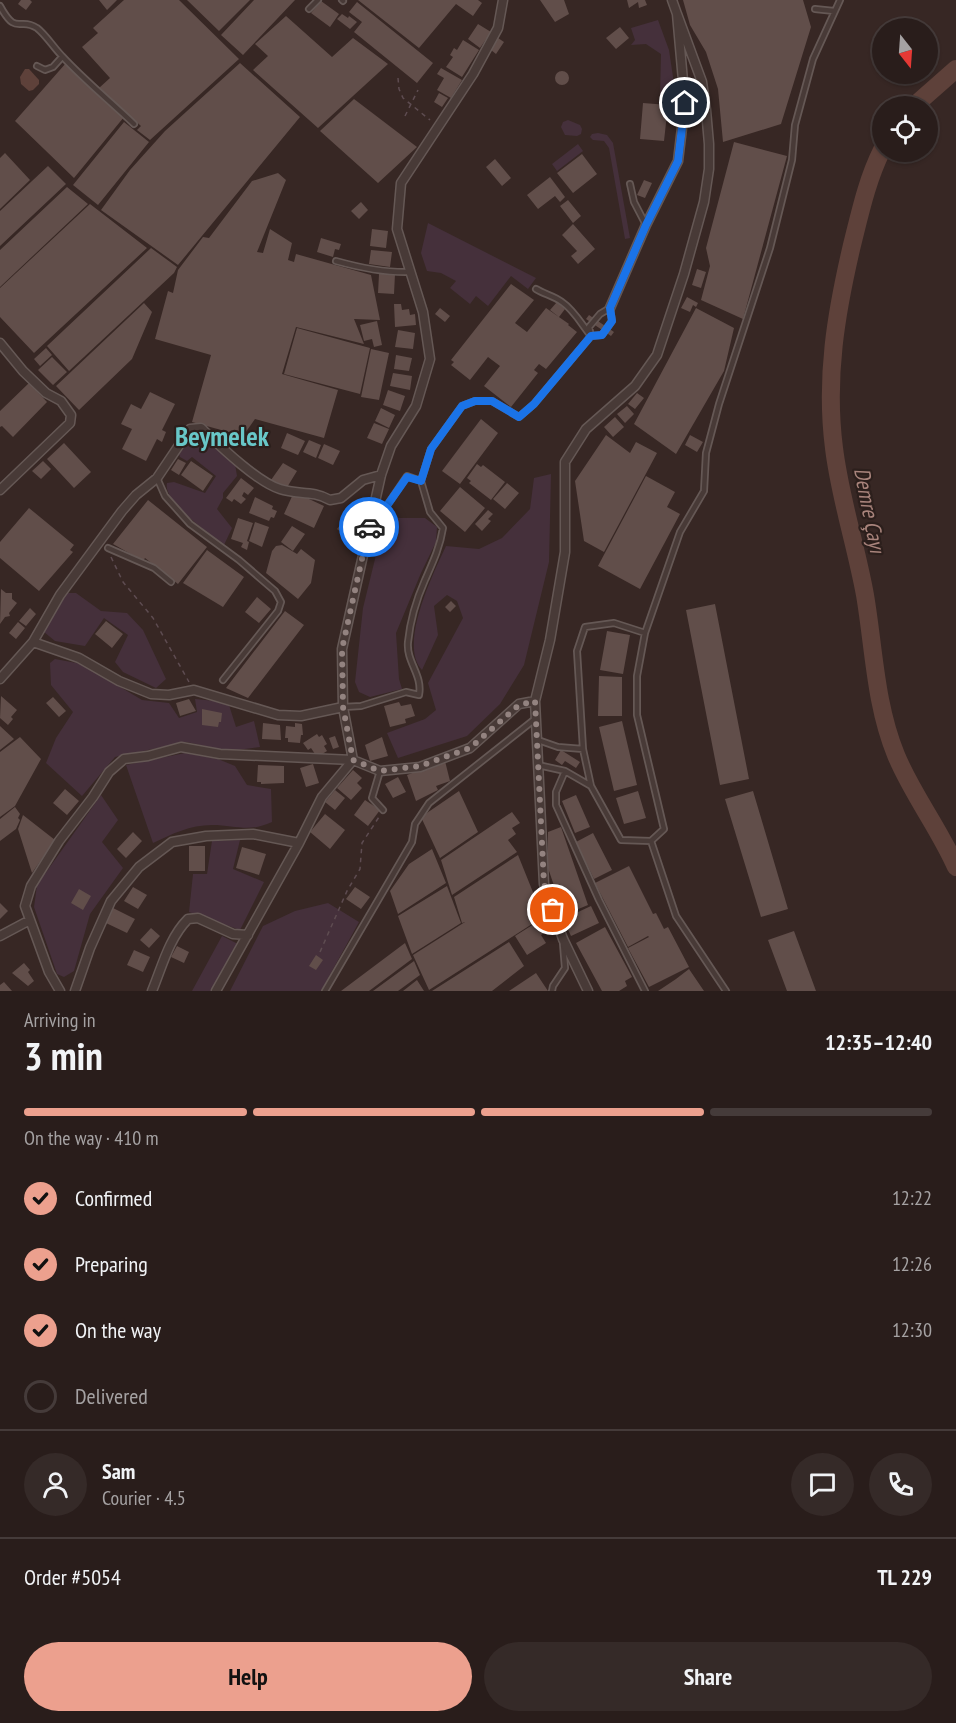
<!DOCTYPE html>
<meta charset="utf-8">
<style>
:root{--surface:#291d1b;--page:#352a28;--text:#f1f3f6;--muted:#a5a2a3;--line:#453b3a;--accent:#eca08e}
body{margin:0;font-family:"PT Sans Narrow",sans-serif;background:var(--page);color:var(--text);height:100vh;display:flex;flex-direction:column;font-size:22px;white-space:nowrap}
*{box-sizing:border-box;margin:0}
p{font-size:20px;color:var(--muted)}
.icon{flex:none;width:33px;height:33px;fill:none;stroke:currentColor;stroke-width:2;stroke-linecap:round;stroke-linejoin:round}
.map{position:relative;height:991px;overflow:hidden}
.side{display:flex;flex-direction:column;background:var(--surface);flex:1}
.side>*{flex:none}
.needle{width:39px;rotate:163deg}
.fabs{position:absolute;left:872px;top:18px;display:grid;gap:12px}
.fabs a{display:grid;place-items:center;width:66px;height:66px;border-radius:50%;background:var(--surface);box-shadow:0 2px 4px #0004,0 0 0 2px var(--line);font-size:30px}
.pin{position:absolute;display:grid;place-items:center;width:51px;height:51px;color:#fff;margin:-26px;border:3px solid #fff;border-radius:50%;box-shadow:0 2px 6px #0007}
.courier{position:absolute;display:grid;place-items:center;width:60px;height:60px;margin:-30px;border:4px solid #1a73e8;border-radius:50%;background:#fff;color:#222;box-shadow:0 2px 8px #0007}
.summary em{font-style:normal;font-weight:600}
.summary div{display:flex;flex-direction:column-reverse}
.summary{display:flex;align-items:center;justify-content:space-between;height:102px;padding:0 24px}
h1{font-size:39px;font-weight:600;line-height:45px}
.bar{display:grid;grid-template-columns:repeat(4,1fr);gap:9px 6px;align-content:center;height:72px;padding:0 24px}
.bar i{height:8px;border-radius:4px;background:var(--line)}
.bar .on{background:var(--accent)}
.bar p{grid-column:span 4}
.line{display:flex;align-items:center;gap:15px;padding:0 24px;border-top:2px solid var(--line)}
.line div{flex:1}
.round{display:grid;place-items:center;flex:none;width:63px;height:63px;border-radius:32px;background:var(--page)}
ol{padding:0 24px;list-style:none}
li{display:flex;align-items:center;gap:18px;height:66px}
li p{margin-inline-start:auto}
li .icon{padding:6px;border-radius:50%;background:var(--accent);color:#111;stroke-width:4}
li:last-child{color:var(--muted)}
li i{width:33px;height:33px;border:3px solid var(--line);border-radius:50%}
.button{display:flex;gap:12px;margin-top:auto;padding:12px 24px}
.button a{flex:1;height:69px;border-radius:36px;background:var(--accent);color:#111;font-size:24px;font-weight:600;line-height:69px;text-align:center}
.button a+a{background:var(--page);color:var(--text)}
.map>svg:first-child{display:block}
</style>
<div class="map">
<svg width="956" height="991" viewBox="0 0 956 991">
<rect width="100%" height="100%" fill="#372724"/>
<!-- green -->
<path fill="#45303b" d="M658 20 669 50 676 97 660 96 661 54 646 44 631 45 635 40 631 28Z
M568 120 580 125 582 129 581 134 577 136 565 135 561 127 563 122Z
M598 133 607 135 613 143 630 238 625 239 609 148 604 141 593 140 590 137 592 134Z
M578 144 583 151 557 171 552 164Z
M428 223 536 278 528 289 511 276 488 306 476 296 470 304 450 288 456 281 441 273 427 271 421 253Z
M196 432 203 434 235 464 237 476 223 493V498L217 509 232 528 224 545C211 535 162 501 167 483L174 482 205 493 216 476 192 457 187 461 180 457 179 454Z
M551 474 549 562 524 665 500 704 467 736 398 758 387 733 425 719 436 710 428 683 463 618 457 601 447 595 434 606 438 635 422 670C398 645 433 574 446 546L479 549 502 538 530 509 534 478Z
M398 518H425L437 527 436 542 421 573 396 633 399 679 402 689 370 697 359 692 355 682 363 608 376 555 385 531Z
M67 593H76L101 611 127 613 143 630 166 679 156 688 123 672 115 662 128 635 104 618 85 646 55 641 44 632Z
M55 659 82 664 142 700 169 703 179 718 197 712 195 699 216 701 229 705 236 727 254 721 260 747 230 751 186 742 115 757 82 796 46 763 56 738 73 712 51 685 50 663Z
M185 753 218 759 235 766 247 785 271 789 272 822C248 833 236 825 212 825 190 825 172 834 153 843L126 765Z
M101 795 118 820 102 842 123 868 90 914 74 971 64 977 57 974 34 907 37 885Z
M240 840 233 869 264 882 240 930 189 912 193 874H207L212 841Z
M328 903 359 922 321 991H230L263 926 295 911Z
M222 936 238 944 213 991H192Z"/>
<!-- water -->
<path fill="#5e413a" d="M25 69H29L39 80V84L33 90 29 91 21 84 20 77Z"/>
<g fill="none" stroke-linecap="round" stroke-linejoin="round">
<!-- river -->
<path stroke="#5e413a" stroke-width="18" d="M914 106 956 69
M882 150C867 180 860 213 852 245 836 313 825 378 834 448 840 498 856 545 865 595 874 648 875 704 896 755 912 794 939 828 956 867"/>
</g>
<!-- building -->
<path fill="#614e4a" d="M21 0H30L32 2 26 10 18 4Z
M99 0H117L107 10Z
M124 0H179L239 59 150 140 137 130 141 126 99 88 110 78 82 47 98 33 93 28Z
M187 0H250L219 31Z
M254 0H295L243 55 221 35Z
M358 0H478L482 3 473 16 456 4 419 48Z
M540 0H564L569 14 555 22Z
M627 0H645L647 5 639 8 638 2 629 8Z
M683 0H803L811 27 781 124 723 142 718 89 706 52 690 25Z
M321 1 339 14 330 27 311 13Z
M357 2 433 63 417 83 354 32 362 22 349 12Z
M342 14 348 18 349 16 357 22 350 29 337 19Z
M286 16 332 57 353 38 388 64 318 128 253 70 268 56 255 44Z
M478 24 491 32 480 48 468 39Z
M620 27 629 38 616 49 606 38Z
M498 38 504 42 496 54 491 50Z
M463 40 479 50 462 77 446 67 453 57 450 55 454 48 457 50Z
M66 63 124 117 74 178 15 121Z
M240 63 300 117 178 265 101 210 130 170 165 131Z
M441 68 462 80 451 98 437 90 444 78 437 74Z
M555 78a7 7 0 1 1 14 0a7 7 0 1 1-14 0Z
M439 93 448 98 442 107 434 102Z
M354 99 417 147 378 183 320 131Z
M643 103 668 105 664 141 640 139Z
M124 122 149 142 98 205 73 185Z
M734 142 787 156 743 319 701 300 710 266 706 248Z
M5 153 30 180 0 209V158Z
M582 154 597 174 573 193 557 173Z
M495 159 511 178 502 186 486 167Z
M48 166 66 184 0 246V211Z
M278 173 286 180 257 252 263 253 270 229 292 243 288 260 294 262 296 254 371 275 380 320 354 319 364 344 296 327 282 374 338 390 324 438 255 419 243 436 192 422 211 355 155 339 168 291 173 293 178 270 203 237 209 238 252 181Z
M550 177 565 197 560 202 555 196 538 209 527 195Z
M644 180 652 183 645 198 637 195Z
M67 187 88 204 0 287V250Z
M568 200 581 216 573 223 560 206Z
M361 202 368 210 359 219 351 211Z
M90 204 147 248 34 353 0 317V288Z
M573 224 595 249 578 264 571 256 577 251 562 235Z
M372 229 388 231 386 248 370 246Z
M321 238 341 244 339 250 335 249 333 257 317 252Z
M151 248 177 267 174 273 69 371 47 346Z
M371 250 392 252 390 267 369 264Z
M697 269 706 272 701 288 692 285Z
M379 274H395L394 294 378 293Z
M511 284 534 300 515 323 527 332 546 308 569 324 568 325 577 332 546 369 539 364 534 370 538 373 511 407 484 386 500 366 488 357 470 380 451 365 454 362 451 360Z
M687 297 698 303 696 307 693 305 690 312 681 308Z
M557 302 565 309 559 317 550 310Z
M144 303 152 312 132 359 79 410 56 386Z
M394 304H401L402 310 409 309 410 315 415 314 416 325 395 327Z
M440 308 450 316 445 322 435 314Z
M696 308 734 328 724 371 676 454 634 424Z
M589 315 614 332 611 336 586 319Z
M377 321 382 345 374 347 372 339 364 341 360 325Z
M297 328 370 348 360 394 284 374Z
M398 330 415 333 413 349 395 347Z
M46 348 52 355 40 366 34 359Z
M371 349 389 353 379 400 361 397Z
M396 355 412 358 409 371 394 369Z
M52 357 67 372 53 385 38 370Z
M393 373 412 376 410 390 390 386Z
M29 383 47 402 13 437 2 426 0 427V411Z
M388 390 405 396 400 411 383 405Z
M150 392 175 404 162 430 166 432 162 442 157 439 146 461 122 449 132 429 121 424 131 404 141 409Z
M637 393 644 398 635 409 628 404Z
M627 406 634 414 625 423 617 414Z
M381 408 395 415 389 428 375 421Z
M615 417 624 427 613 437 604 427Z
M481 419 498 433 460 484 442 471Z
M374 423 389 429 382 444 367 438Z
M287 433 305 441 298 455 281 448Z
M606 435 630 453 636 442 657 453 604 552 584 541 575 481Z
M690 435 703 442 697 452 685 445Z
M309 440 321 445 316 458 303 452Z
M64 443 91 472 74 488 47 459Z
M324 444 340 451 333 465 318 458Z
M178 459 186 463 179 475 171 470Z
M43 461 51 469 41 479 32 471Z
M191 461 213 476 203 491 181 475Z
M283 463 297 471 286 489 271 480Z
M477 464 481 467 483 465 505 482 491 500 469 483 471 481 467 478Z
M646 476 675 492 667 507 680 514 640 589 598 566Z
M241 478 254 488 248 495 244 492 242 496 246 499 241 504 234 499 232 502 226 498Z
M507 483 519 493 505 509 493 499Z
M460 487 485 508 465 532 440 511Z
M294 492 324 506 314 528 284 514Z
M255 497 273 506 272 509 277 511 274 518 271 517 269 521 249 513Z
M148 500 207 547 178 584 145 558 143 561 113 544Z
M29 508 74 545 70 550 73 552 39 591 0 558V542Z
M488 510 493 514 488 519 491 521 482 531 475 524Z
M349 514 363 526 351 540 337 529Z
M238 518 253 523 247 541 249 542 247 550 241 547 243 543 231 539Z
M255 522 269 527 262 547 249 541Z
M292 526 305 534 293 551 281 542Z
M282 545 297 554 301 549 315 560 311 583 298 599 266 573 272 551 276 546Z
M207 550 244 577 223 607 183 583Z
M1 589 6 593H12V599L17 603 9 613 10 616 5 617 0 624Z
M257 597 271 609 259 623 245 612Z
M451 601 456 606 450 612 445 607Z
M715 604 749 779 720 785 686 610Z
M30 608 36 614 26 626 19 621Z
M285 611 304 625 248 698 226 688Z
M106 621 123 634 112 648 95 634Z
M18 622 25 628 16 639 9 633Z
M607 631 630 635 623 674 600 670Z
M599 676 622 677V716H598Z
M1 696 17 710 11 717 13 719 8 725 0 718Z
M53 697 66 711 59 717 46 703Z
M189 699 196 711 180 716 176 703Z
M399 702 401 706 411 704 415 716 405 719 406 723 390 727 384 706Z
M202 709 222 713 221 722H219L218 727 202 725Z
M622 721 637 785 614 791 599 727Z
M263 723 280 725 281 740 262 739Z
M295 723 302 724 303 735H301L300 743 288 742V738H285L286 726 295 727Z
M0 726 14 739 0 750Z
M317 734 319 737 322 735 327 744 324 746 327 751 319 756 318 753 315 754 311 748 308 750 303 743Z
M335 736 339 747 333 749 329 738Z
M20 737 41 759 15 806 0 817V752Z
M382 737 388 756 370 761 365 745Z
M561 750 580 762 576 768 565 761 562 765 555 760Z
M445 761 450 781 436 786 438 790 416 801 407 775Z
M313 764 319 783 306 787 300 768Z
M258 765 284 766V783L261 784V782H257Z
M353 770 362 778 357 783 362 788 351 800 337 788Z
M398 777 406 792 393 798 385 784Z
M65 789 79 801 67 815 53 803Z
M335 790 345 798 335 810 325 802Z
M459 791 478 832 440 858 421 817Z
M638 791 646 818 624 824 616 798Z
M753 791 788 909 761 917 725 799Z
M576 795 590 827 575 833 562 801Z
M365 800 380 810 368 826 354 815Z
M15 807 20 814 18 818 20 820 16 829 0 841V819Z
M512 812 520 823 512 828 516 834 508 840 517 852 452 895 441 860Z
M325 814 345 830 330 849 310 832Z
M23 815 55 840 32 873 18 829Z
M561 827 588 905 564 915 548 868V832Z
M133 832 142 841 126 858 117 849Z
M593 833 612 870 594 879 576 842Z
M189 846H205V871H189Z
M242 847 266 854 259 875 236 868Z
M432 849 446 883 398 914 390 891 409 864Z
M518 855 543 917 429 990 413 955 465 922 462 923 454 897Z
M629 866 653 914 656 913 664 929 668 927 689 967 649 987 628 948 649 937 648 936 628 947 595 883Z
M447 886 461 923 412 954 398 916Z
M133 887 147 895 138 909 124 901Z
M355 887 370 897 361 909 346 899Z
M79 889 91 896 83 910 71 903Z
M0 903 8 911 0 919Z
M591 906 599 923 571 936 563 919Z
M113 908 135 919 127 933 106 923Z
M545 923 549 930 541 935 546 943 527 955 515 936 534 924 537 929Z
M605 927 632 977 625 981 627 986 619 991H602L576 943Z
M151 928 160 936 149 948 140 940Z
M794 931 816 991H787L768 940Z
M509 942 524 966 492 991H432Z
M405 943 412 959 369 991H341Z
M177 946 189 952 184 963 171 957Z
M134 950 150 957 143 972 127 965Z
M316 955 323 960 316 970 309 966Z
M414 961 420 975 398 991H373Z
M24 963 30 970 28 972 34 981 28 986 12 973Z
M689 969 704 991H658L676 979Z
M536 973 548 991H509Z
M417 980 424 991H403Z
M4 982 12 991H0V985Z"/>
<g fill="none" stroke-linecap="round" stroke-linejoin="round">
<defs>
<path id="service" d="M342 0 343 1
M0 6C17 37 19 16 37 28 46 35 54 48 62 56 84 80 110 101 134 124
M309 9 318 0
M815 9 834 11
M37 66 45 70 53 67 62 57
M630 184 634 202 646 225
M336 261C361 268 386 273 411 272
M610 308 612 321 602 335 591 336 589 327 600 314Z
M157 478 165 496 190 524 239 560 275 591 281 602 278 611 223 680
M372 515 386 507 407 476 421 481
M108 548 154 568 171 582
M343 707 361 706 406 692 419 695C423 675 406 662 408 642 410 622 417 598 425 580 433 562 440 547 443 528L430 512 421 481 431 449 462 406 475 401H492L519 417 534 404 591 336C582 325 574 310 562 302 554 296 544 294 536 289
M538 740 558 747 583 749 591 786
M583 749 577 651 585 627 614 623 645 633
M538 765 565 771 591 786 621 840 651 841 676 916 726 991
M380 771 372 798 383 810
M565 771 556 792V805L599 900 645 991
M651 841 664 829 637 715V676L645 633 680 532 704 491 706 453 719 404 770 248 792 160 795 125 813 59 840 0
M325 991 412 842 415 824 429 803 535 719
M552 991 553 986 565 968 563 944"/>
<path id="minor" d="M610 308 646 225 678 161 685 103 677 14 672 0
M0 343 23 371 46 393 61 401 71 415 70 423 0 490
M33 642 60 595 122 511 136 495 157 478 190 429 201 428C219 445 257 482 280 489 298 495 312 490 330 500L341 498 363 480 381 475
M0 679 33 642 79 658 119 681 151 694 169 695 194 690 278 715 301 716 343 707
M0 936 30 920
M60 991 49 972 25 906 31 886 59 841 93 797 109 772 124 759 148 756 181 747 220 754 353 760 343 707 342 649 381 475 391 446 416 406 430 359 423 312 397 229 401 183 473 74 498 28 503 0
M75 991 90 948 111 901 139 867 172 842 206 836 253 834 299 843
M152 991C162 967 169 938 188 919L198 918 233 934 248 935
M216 991 299 843 322 797 353 760 380 771 420 767 470 748 519 704 535 701
M588 991 563 939 544 884 535 701 550 640 565 552V462L586 429 635 386 657 355 684 274 704 202 709 169V144L706 110 702 82 677 14"/>
</defs>
<!-- service casing -->
<use href="#service" stroke="#655855" stroke-width="8"/>
<!-- minor casing -->
<use href="#minor" stroke="#655855" stroke-width="11"/>
<!-- path -->
<path stroke="#5e4c51" stroke-width="1.5" stroke-dasharray="4.5 4.5" stroke-linecap="butt" d="M398 78 399 89 403 98 430 120
M405 116 418 90
M111 557 123 582 153 618 189 682
M320 952 347 891 360 869 362 843 379 817"/>
<!-- service -->
<use href="#service" stroke="#483a37" stroke-width="4.5"/>
<!-- minor -->
<use href="#minor" stroke="#483a37" stroke-width="8"/>
</g>
<g fill="none" stroke-linecap="round" stroke-linejoin="round">
<!-- done -->
<path stroke="#938380" stroke-width="6" stroke-dasharray="0 10.8" d="M369 527 342 649 343 707 353 760 380 771 420 766 470 748 519 705 535 701 544 884 553 910"/>
<!-- route -->
<path stroke="#1a73e8" stroke-width="8" d="M369 527 372 515 386 507 407 477 421 481 431 449 462 406 475 401H492L519 417 534 404 591 336 602 335 612 321 610 308 646 225 678 161 685 103"/>
</g>
<g text-anchor="middle" stroke-width="4.5" stroke-linejoin="round" paint-order="stroke">
<!-- water labels -->
<g font-size="22" font-style="italic" fill="#a9847c" stroke="#2c1f1c">
<text transform="translate(870 510) rotate(79)" y="8">Demre Çayı</text>
</g>
<!-- district labels -->
<g font-size="27" font-weight="bold" fill="#68c7c8" stroke="#2c1f1c">
<text x="222" y="446">Beymelek</text>
</g>
</g>
</svg>
<div class="fabs">
<a><svg class="needle" viewBox="-14 -14 28 28"><path d="M0-13l5 13h-10z" fill="#e53935"/><path d="M0 13l5-13h-10z" fill="#a5a2a3"/></svg></a>
<a><svg class="icon" aria-label="locate" viewBox="0 0 24 24"><circle cx="12" cy="12" r="6"/><path d="M12 2v4M12 18v4M2 12h4M18 12h4"/></svg></a>
</div>
<div class="pin" style="left:553px;top:910px;background:#ea580c"><svg class="icon" aria-label="bag" viewBox="0 0 24 24"><path d="M5 8h14l-1 12H6zM9 8a3 3 0 0 1 6 0"/></svg></div>
<div class="pin" style="left:685px;top:103px;background:#1f2937"><svg class="icon" aria-label="home" viewBox="0 0 24 24"><path d="M3 11l9-7 9 7M6 9v11h12V9"/></svg></div>
<div class="courier" style="left:369px;top:527px"><svg class="icon" aria-label="car" viewBox="0 0 24 24"><path d="M5 17H2v-5l4-1 3-4h7l3 4 3 1v5h-3M9 17h6M6 11h13"/><circle cx="7" cy="17" r="2"/><circle cx="17" cy="17" r="2"/></svg></div>
</div>
<section class="side">
<div class="summary"><div><h1>3 min</h1><p>Arriving in</p></div><em>12:35–12:40</em></div>
<div class="bar"><i class="on"></i><i class="on"></i><i class="on"></i><i></i><p>On the way · 410 m</p></div>
<ol>
<li><svg class="icon" aria-label="check" viewBox="0 0 24 24"><path d="M5 12l5 5 9-10"/></svg>Confirmed<p>12:22</p></li>
<li><svg class="icon" aria-label="check" viewBox="0 0 24 24"><path d="M5 12l5 5 9-10"/></svg>Preparing<p>12:26</p></li>
<li><svg class="icon" aria-label="check" viewBox="0 0 24 24"><path d="M5 12l5 5 9-10"/></svg>On the way<p>12:30</p></li>
<li><i></i>Delivered</li>
</ol>
<div class="line" style="height:108px"><a class="round"><svg class="icon" aria-label="person" viewBox="0 0 24 24"><circle cx="12" cy="8" r="4"/><path d="M4 21q1-7 8-7t8 7"/></svg></a><div><b>Sam</b><p>Courier · 4.5</p></div><a class="round"><svg class="icon" aria-label="chat" viewBox="0 0 24 24"><path d="M4 5h16v11H9l-5 4z"/></svg></a><a class="round"><svg class="icon" aria-label="phone" viewBox="0 0 24 24"><path d="M5 4h4l2 5-3 2q2 4 5 5l2-3 5 2v4C11 20 4 13 5 4z"/></svg></a></div>
<div class="line" style="height:78px"><div>Order #5054</div><b>TL 229</b></div>
<div class="button"><a>Help</a><a>Share</a></div>
</section>
